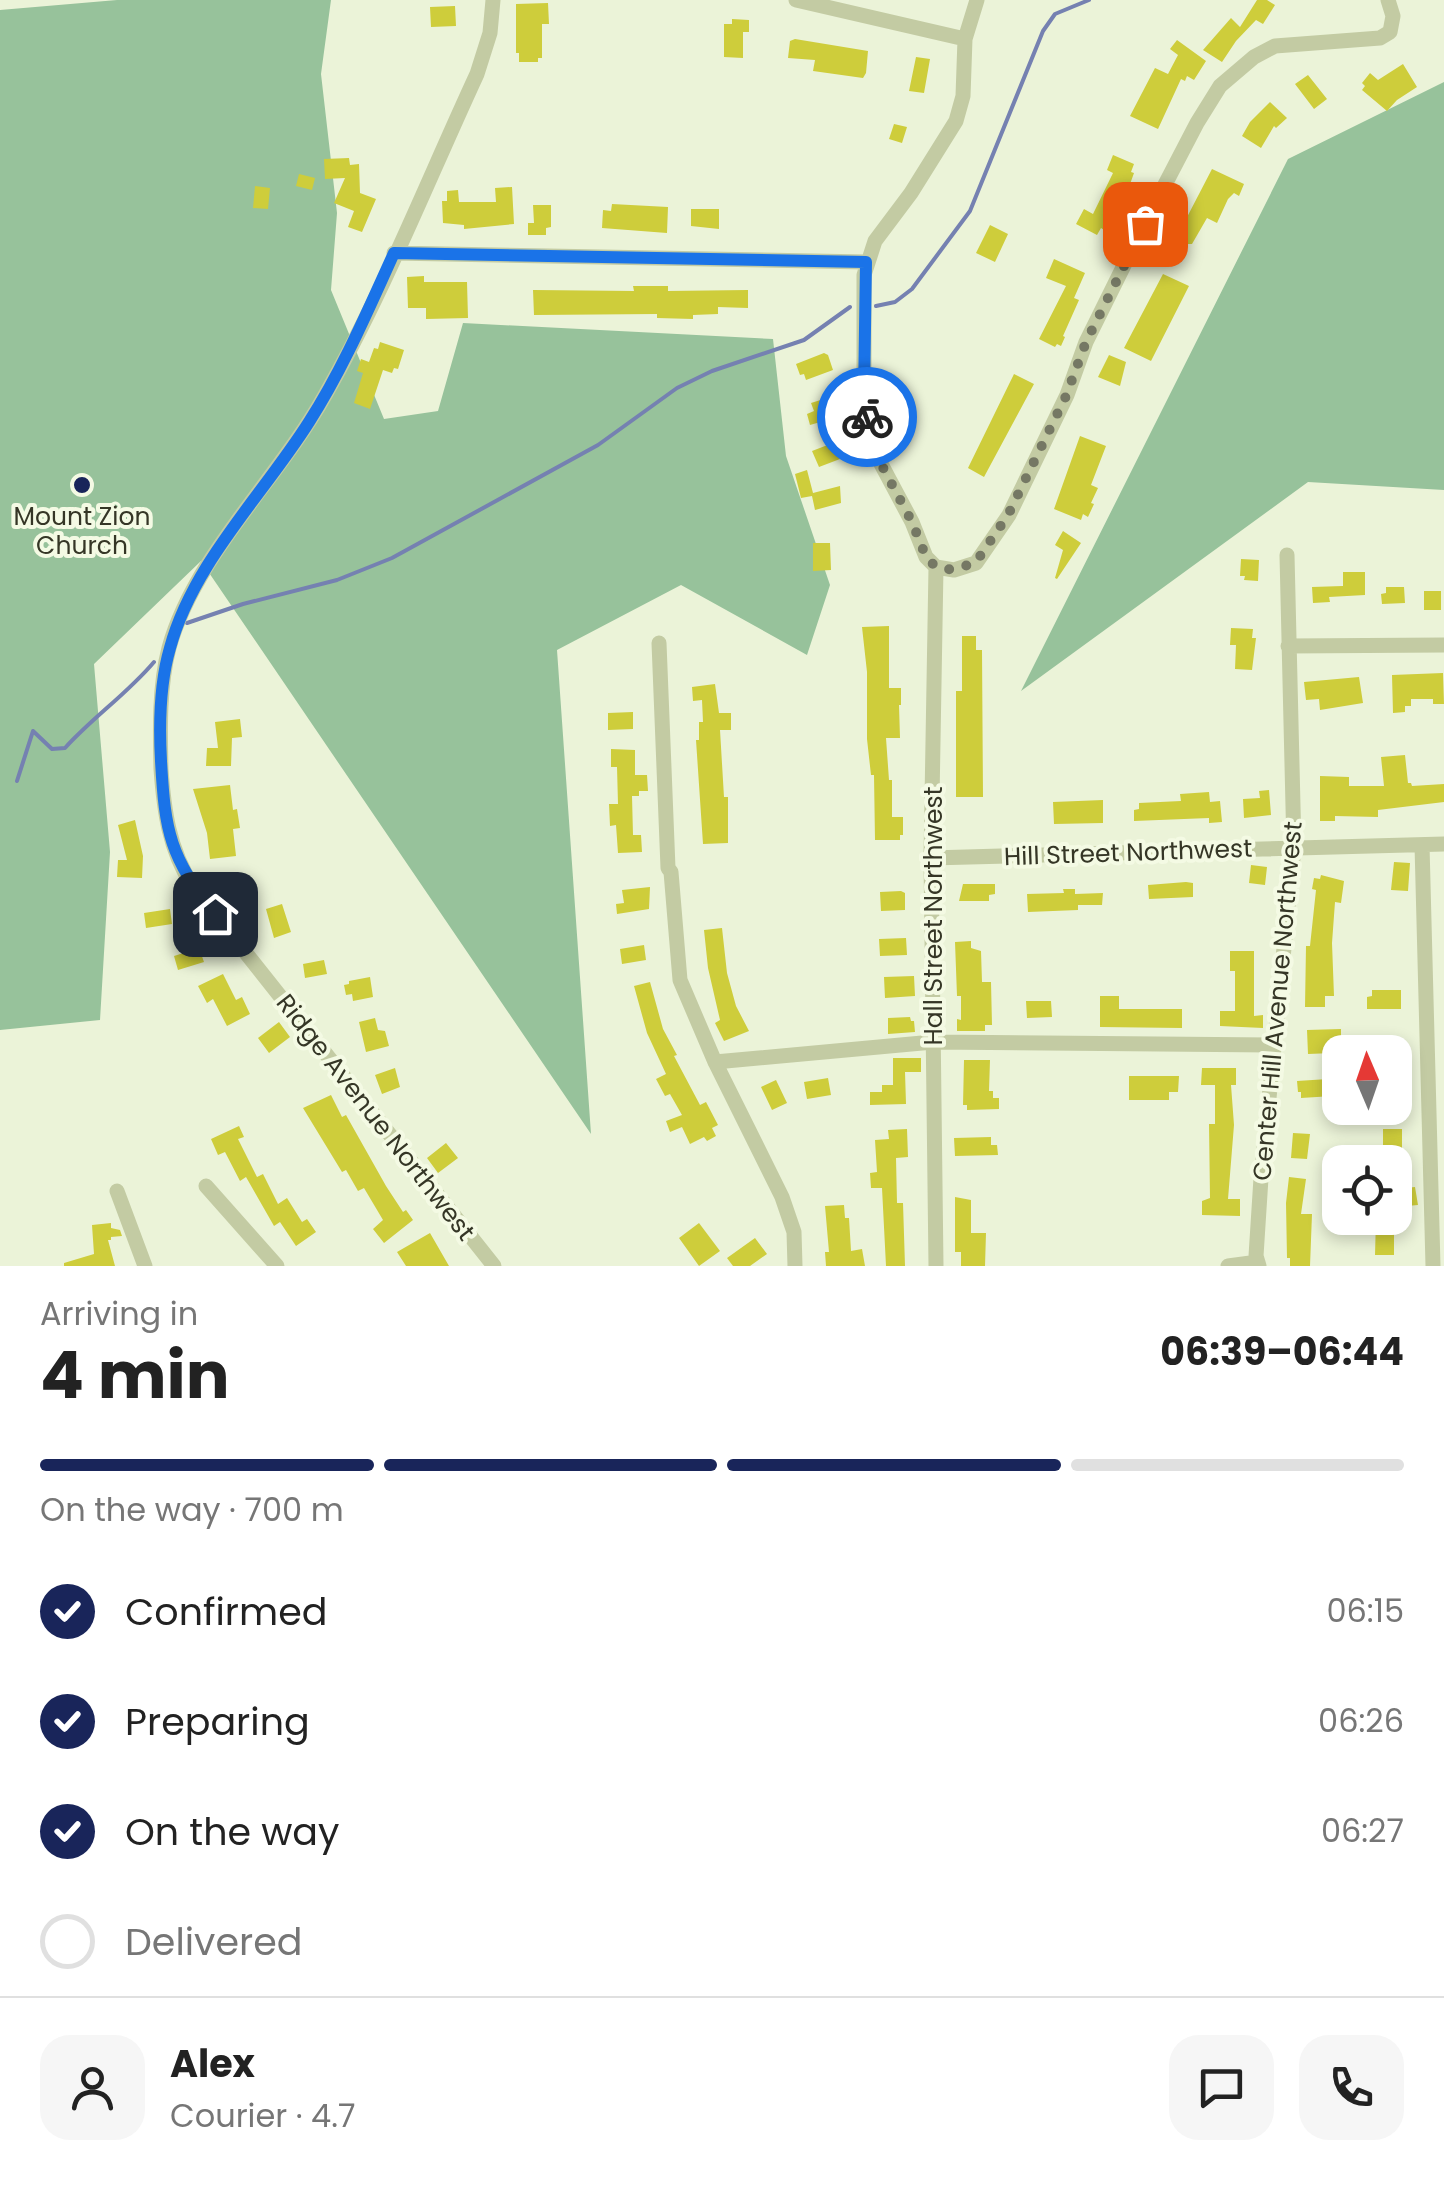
<!DOCTYPE html>
<meta charset="utf-8">
<style>
:root{--surface:#fff;--page:#f6f6f6;--text:#222;--muted:#767676;--line:#e0e0e0;--accent:#19255a}
body{margin:0;font-family:Poppins,sans-serif;background:var(--page);color:var(--text);height:100vh;display:flex;flex-direction:column;font-size:38px;white-space:nowrap}
*{box-sizing:border-box;margin:0}
p{font-size:32px;color:var(--muted)}
.icon{flex:none;width:55px;height:55px;fill:none;stroke:currentColor;stroke-width:2;stroke-linecap:round;stroke-linejoin:round}
.map{position:relative;height:1266px;overflow:hidden}
.side{display:flex;flex-direction:column;background:var(--surface);flex:1}
.side>*{flex:none}
.needle{width:65px;rotate:358deg}
.controls{position:absolute;left:1322px;top:1035px;display:grid;gap:20px}
.controls a{display:grid;place-items:center;width:90px;height:90px;border-radius:20px;background:var(--surface);box-shadow:0 5px 15px #0003;font-size:50px}
.pin{position:absolute;display:grid;place-items:center;width:85px;height:85px;color:#fff;margin:-42px;border-radius:20px;box-shadow:0 5px 15px #0006}
.courier{position:absolute;display:grid;place-items:center;width:100px;height:100px;margin:-50px;border:8px solid #1a73e8;border-radius:50%;background:#fff;color:#222;box-shadow:0 2px 12px #0007}
.summary em{font-style:normal;font-weight:700}
.summary div{display:flex;flex-direction:column-reverse}
.summary{display:flex;align-items:center;justify-content:space-between;height:170px;padding:0 40px}
h1{font-size:65px;font-weight:700;line-height:75px}
.bar{display:grid;grid-template-columns:repeat(4,1fr);gap:15px 10px;align-content:center;height:120px;padding:0 40px}
.bar i{height:12px;border-radius:8px;background:var(--line)}
.bar .current{background:var(--accent)}
.bar p{grid-column:span 4}
.line{display:flex;align-items:center;gap:25px;padding:0 40px;border-top:2px solid var(--line)}
.line div{flex:1}
.round{display:grid;place-items:center;flex:none;width:105px;height:105px;border-radius:30px;background:var(--page)}
ol{padding:0 40px;list-style:none}
li{display:flex;align-items:center;gap:30px;height:110px}
li p{margin-inline-start:auto}
li .icon{padding:10px;border-radius:50%;background:var(--accent);color:#fff;stroke-width:4}
li:last-child{color:var(--muted)}
li i{width:55px;height:55px;border:5px solid var(--line);border-radius:50%}
.map>svg:first-child{display:block}
</style>
<div class="map">
<svg width="1444" height="1266" viewBox="0 0 1444 1266">
<rect width="100%" height="100%" fill="#ebf3d8"/>
<!-- green -->
<path fill="#97c29b" d="M117 0H331L321 74 337 213 331 290 384 419 438 411 463 323 773 339 786 456 830 585 807 655 681 585 557 650 591 1134 201 561 94 664 110 852 100 1020 0 1030V10Z
M1444 82V490L1308 482 1021 691 1288 159Z"/>
<g fill="none" stroke-linecap="round" stroke-linejoin="round">
<!-- stream -->
<path stroke="#7581b1" stroke-width="4" d="M876 306 895 302 912 289 970 211 1043 31 1055 14 1089 0
M187 623 243 604 337 580 392 558 598 445 677 388 712 371 804 340 850 307
M17 781 33 731 52 749 65 748C93 717 127 694 154 662"/>
</g>
<!-- building -->
<path fill="#cecd3b" d="M1257 0H1267L1275 5 1263 24 1256 20 1236 41 1222 62 1203 50 1231 18 1240 27Z
M548 3 549 24H542V58H538V62H519V53H516V4Z
M455 6 456 26 431 27 430 7Z
M732 19 749 20V32H743V58L724 57V24H732Z
M795 39 868 51 866 73 863 78 813 71 815 60 788 58 790 41Z
M1177 40 1206 61 1194 80 1187 76 1185 81 1181 79 1158 129 1130 116 1155 68 1168 74 1178 55 1170 49Z
M916 57 930 59 924 93 909 91Z
M1403 64 1417 87 1397 100 1387 111 1362 90 1365 86 1362 83 1370 73 1378 80Z
M1308 75 1327 99 1314 109 1295 84Z
M1270 102 1287 118 1276 128 1274 126 1261 148 1242 136 1250 122Z
M894 124 907 127 902 143 889 139Z
M1113 155 1134 164 1131 172 1134 173 1120 212 1115 209 1104 230 1101 228 1097 235 1076 224 1084 209 1093 214 1113 173 1107 170Z
M349 158 350 165 359 164 360 193 376 199 362 232 348 227 354 211 334 203 345 178 325 179 324 159Z
M1212 169 1244 184 1239 196 1234 193 1228 199 1217 223 1207 218 1192 244H1188L1172 236 1174 231 1169 228 1175 217 1185 221Z
M299 174 315 178 312 190 296 186Z
M255 186 270 188 268 209 253 208Z
M512 187 514 224 464 229V225L443 223 442 201H447V191L458 190 459 202H496L495 188Z
M612 204 668 207 667 233 602 228 603 210 611 211Z
M533 205H551V227L546 228V235H528V223H534Z
M691 209H719V229L691 226Z
M990 225 1008 234 995 262 976 253Z
M1054 259 1085 273 1074 298 1079 300 1063 336 1065 337 1061 346 1057 344 1055 347 1039 339 1066 286 1046 278Z
M1163 274 1189 286 1151 361 1124 348Z
M424 276V282H467L468 318 426 319V308H408L407 277Z
M633 286H668V291L748 290V308L718 307V314L693 315V319L657 318V314L534 315 533 290 634 291Z
M380 342 404 350 398 369 394 368 392 373 383 370 370 409 354 403 363 373 357 371 361 359 369 362 374 348 378 349Z
M824 353 828 355 833 370 806 380 804 374 800 375 796 364Z
M1109 355 1126 362 1120 386 1098 377Z
M1014 374 1034 384 984 477 968 468Z
M830 397 834 418 810 425 807 414 814 411 811 403Z
M1080 436 1106 446 1091 485 1098 488 1091 503 1094 504 1088 517 1083 514 1081 520 1054 509Z
M838 441 842 451 837 453 840 459 819 467 812 451Z
M807 470 813 493 840 486 841 503 815 510 812 496 801 498 795 474Z
M1063 531 1081 543 1057 579 1055 578 1063 550 1055 545Z
M813 543H830L831 570 813 571Z
M1241 559 1259 560 1258 581 1244 580 1245 576H1240Z
M1343 572H1365V595L1329 597 1330 602 1313 603 1312 587 1343 586Z
M1386 587H1404L1405 603 1382 604 1381 594 1386 593Z
M1424 591H1441V610H1424Z
M889 626V688H901V705H899L900 738H886L889 780H892V817H903V835H900V840H875L874 775H871L867 739V672L862 627Z
M1231 628 1253 629 1252 638H1256L1252 670 1235 669 1236 645H1230Z
M962 636H976V650H982L983 797H956V691H962Z
M1443 673 1444 704H1433V699H1411V706H1405V712L1393 713 1392 675Z
M1359 677 1363 703 1320 710 1319 699 1306 700 1304 682Z
M715 684 719 713H731V730H720L724 797H728V843L703 844 696 740H699V722H703L702 700 693 701 692 687Z
M633 712V729L608 730V713Z
M240 719 242 737 232 738 231 766H206L207 748H218L215 722Z
M611 749 635 750V775H647L648 791H639V796H632L633 835H641L642 852 618 853 616 825 610 826 609 804H618L617 767H611Z
M1405 755 1408 783H1411L1412 786 1444 784V802L1378 810V817L1335 816V821H1320V776L1349 777V786H1384L1381 757Z
M230 785 233 810 237 809 240 828 233 829 236 856 210 859 207 833 193 789Z
M1269 790 1271 815 1244 818 1243 799 1260 798 1259 791Z
M1209 792 1210 802 1220 801 1222 822 1209 823V818L1134 821V810L1139 809V803L1181 801 1180 794Z
M1103 800V823L1054 824 1053 802Z
M135 820 143 856 142 878 117 877 118 860H127L118 825Z
M1394 862 1410 863 1408 891 1391 890Z
M1251 865 1267 867 1265 885 1249 883Z
M1321 875 1344 881 1341 903 1335 902 1332 943 1334 996H1325V1007H1305L1306 946H1310L1316 890 1312 889 1314 878 1320 879Z
M1186 882 1193 883V897L1149 899 1148 885Z
M963 884H995V894L989 895V901H959Z
M650 887 649 909 617 914 616 904 624 903 622 890Z
M1063 889H1075V894L1103 893 1102 905H1078V910L1028 912 1027 894 1064 893Z
M901 891 905 893V910L881 911 880 892Z
M282 904 291 932 274 938 266 909Z
M170 909 172 924 146 928 144 913Z
M722 928 727 973 736 1006 749 1031 724 1041 715 1023 720 1020 708 968 704 930Z
M906 938 907 955 880 956 879 939Z
M971 941V948L981 951 982 982H991L992 1025H985V1031H957V1019L961 1020V996H957L955 942Z
M644 945 646 960 622 964 620 949Z
M199 948 204 962 178 970 174 956Z
M1230 951H1254V1016L1263 1015V1028L1220 1026V1011H1235V971H1230Z
M324 960 327 974 305 978 303 964Z
M223 974 236 1000 242 997 250 1014 227 1026 213 999 207 1003 198 986Z
M914 976 915 996 885 998 884 977Z
M370 977 373 997 353 1001 352 994 346 995 344 985 349 984V981Z
M650 982 663 1029 677 1055 674 1056 700 1105 706 1102 718 1125 712 1128 716 1136 707 1141 704 1137 690 1144 682 1127 670 1132 666 1121 682 1115 670 1094 665 1096 656 1079 666 1074 647 1033 634 986Z
M1372 990H1401V1009H1367V997L1372 996Z
M1100 996H1119V1009H1182V1028L1100 1027Z
M1026 1001H1051L1052 1017 1027 1018Z
M910 1017 911 1021H914L915 1032 888 1034V1018Z
M375 1018 378 1030 385 1031 389 1046 366 1052 359 1022Z
M279 1022 290 1037 269 1053 258 1038Z
M1341 1029V1045H1333V1053L1308 1054 1307 1030Z
M893 1058H921V1072H905L906 1104 870 1105V1092H882V1085H893Z
M964 1060H990L989 1091H993V1098H999V1109L967 1110V1105H963Z
M395 1068 400 1087 382 1094 375 1075Z
M1202 1068H1236V1085H1231L1234 1125 1228 1199H1240V1216L1202 1215V1201L1210 1198 1209 1124H1215V1085H1201Z
M1129 1076H1179L1178 1092H1169V1100H1129Z
M828 1078 831 1095 807 1099 804 1082Z
M1328 1079 1329 1085H1332L1333 1096 1301 1098V1092H1298L1297 1081Z
M776 1080 787 1103 772 1110 761 1087Z
M331 1095 342 1117 346 1115 386 1186 403 1212 406 1210 413 1220 384 1243 373 1229 383 1220 364 1188 358 1191 346 1170 342 1172 303 1108Z
M239 1126 244 1137 238 1139 257 1177 263 1174 278 1204 287 1198 302 1222 307 1219 316 1232 296 1246 280 1222 274 1226 246 1177 240 1181 225 1152 218 1155 211 1139Z
M907 1129 908 1157 896 1158 897 1203H903L905 1266H886L882 1188H871L870 1173 877 1172 875 1140 889 1139 888 1130Z
M1383 1129H1402V1154H1383Z
M1293 1133 1310 1134 1307 1159 1291 1158Z
M991 1137V1145H997L998 1155 955 1156 954 1138Z
M446 1143 458 1158 438 1173 427 1158Z
M1289 1177 1306 1179 1301 1214H1312L1310 1266H1290V1258H1287L1286 1203Z
M1415 1187 1418 1205 1395 1207V1189Z
M955 1197 971 1200V1233H986L985 1266H961V1252H955Z
M844 1205 845 1218H849L851 1251 862 1249 865 1266H826L825 1252H829L825 1206Z
M1376 1218H1394V1255H1375Z
M111 1223V1228L120 1230 122 1236 111 1237V1240H108L115 1266H64V1263L94 1254 92 1225Z
M699 1223 720 1251 699 1266 679 1238Z
M430 1233 449 1266H406L397 1252Z
M755 1238 767 1254 750 1266H733L727 1258Z"/>
<g fill="none" stroke-linecap="round" stroke-linejoin="round">
<!-- minor -->
<path stroke="#c3cba3" stroke-width="15" d="M493 0 490 33 477 74C427 182 383 294 324 397 278 479 194 557 169 648 159 686 160 730 161 769 164 811 169 849 192 885L494 1266
M796 0 965 39
M394 253 866 262
M936 567 954 570 976 563 1009 515 1067 395 1086 342 1145 223 1197 123 1220 86 1254 57 1275 46 1380 38 1390 32 1393 16 1388 0
M936 567 926 557 912 522 880 462 867 422 864 395V275L875 241 911 193 956 121 963 96 965 39 977 0
M659 643 668 868 671 872 680 980 715 1062 782 1197 794 1232 795 1266
M1288 646 1444 645
M1422 845 1433 1266
M931 858 1444 844
M715 1062 933 1042 1275 1045
M206 1186 277 1266
M117 1191 145 1266
M936 1266 931 858 936 567
M1228 1266 1258 1262
M1259 1266 1256 1256 1261 1178 1294 848 1287 555"/>
</g>
<g fill="none" stroke-linecap="round" stroke-linejoin="round">
<!-- done -->
<path stroke="#757864" stroke-width="10" stroke-dasharray="0 18" d="M867 417 880 462 912 522 926 557 936 567 954 570 976 562 1008 515 1066 396 1086 342 1145 224"/>
<!-- route -->
<path stroke="#1a73e8" stroke-width="12" d="M215 914C170 857 165 833 161 761 159 725 160 682 170 648 193 563 263 495 309 422 343 369 368 310 394 253L866 262 864 395 867 417"/>
</g>
<!-- markers -->
<circle fill="#19255a" stroke="#f4fae4" stroke-width="4" cx="82" cy="485" r="10"/>
<g text-anchor="middle" stroke-width="8" stroke-linejoin="round" paint-order="stroke">
<!-- poi labels -->
<g font-size="25" fill="#353626" stroke="#f4fae4">
<text x="82" y="525">Mount Zion<tspan x="82" dy="29">Church</tspan></text>
</g>
<!-- street labels -->
<g font-size="25" fill="#353626" stroke="#f4fae4">
<text transform="translate(1128 852) rotate(-2)" y="9">Hill Street Northwest</text>
<text transform="translate(933 916) rotate(-90)" y="9">Hall Street Northwest</text>
<text transform="translate(1277 1001) rotate(-85)" y="9">Center Hill Avenue Northwest</text>
<text transform="translate(376 1117) rotate(52)" y="9">Ridge Avenue Northwest</text>
</g>
</g>
</svg>
<div class="controls">
<a><svg class="needle" viewBox="-14 -14 28 28"><path d="M0-13l5 13h-10z" fill="#e53935"/><path d="M0 13l5-13h-10z" fill="#767676"/></svg></a>
<a><svg class="icon" aria-label="locate" viewBox="0 0 24 24"><circle cx="12" cy="12" r="6"/><path d="M12 2v4M12 18v4M2 12h4M18 12h4"/></svg></a>
</div>
<div class="pin" style="left:1145px;top:224px;background:#ea580c"><svg class="icon" aria-label="bag" viewBox="0 0 24 24"><path d="M5 8h14l-1 12H6zM9 8a3 3 0 0 1 6 0"/></svg></div>
<div class="pin" style="left:215px;top:914px;background:#1f2937"><svg class="icon" aria-label="home" viewBox="0 0 24 24"><path d="M3 11l9-7 9 7M6 9v11h12V9"/></svg></div>
<div class="courier" style="left:867px;top:417px"><svg class="icon" aria-label="bike" viewBox="0 0 24 24"><circle cx="6" cy="16" r="4"/><circle cx="18" cy="16" r="4"/><path d="M6 16l4-8h5l3 8M10 8l3 8H6M13 5h3"/></svg></div>
</div>
<section class="side">
<div class="summary"><div><h1>4 min</h1><p>Arriving in</p></div><em>06:39–06:44</em></div>
<div class="bar"><i class="current"></i><i class="current"></i><i class="current"></i><i></i><p>On the way · 700 m</p></div>
<ol>
<li><svg class="icon" aria-label="check" viewBox="0 0 24 24"><path d="M5 12l5 5 9-10"/></svg>Confirmed<p>06:15</p></li>
<li><svg class="icon" aria-label="check" viewBox="0 0 24 24"><path d="M5 12l5 5 9-10"/></svg>Preparing<p>06:26</p></li>
<li><svg class="icon" aria-label="check" viewBox="0 0 24 24"><path d="M5 12l5 5 9-10"/></svg>On the way<p>06:27</p></li>
<li><i></i>Delivered</li>
</ol>
<div class="line" style="height:180px"><a class="round"><svg class="icon" aria-label="person" viewBox="0 0 24 24"><circle cx="12" cy="8" r="4"/><path d="M4 21q1-7 8-7t8 7"/></svg></a><div><b>Alex</b><p>Courier · 4.7</p></div><a class="round"><svg class="icon" aria-label="chat" viewBox="0 0 24 24"><path d="M4 5h16v11H9l-5 4z"/></svg></a><a class="round"><svg class="icon" aria-label="phone" viewBox="0 0 24 24"><path d="M5 4h4l2 5-3 2q2 4 5 5l2-3 5 2v4C11 20 4 13 5 4z"/></svg></a></div>
</section>
